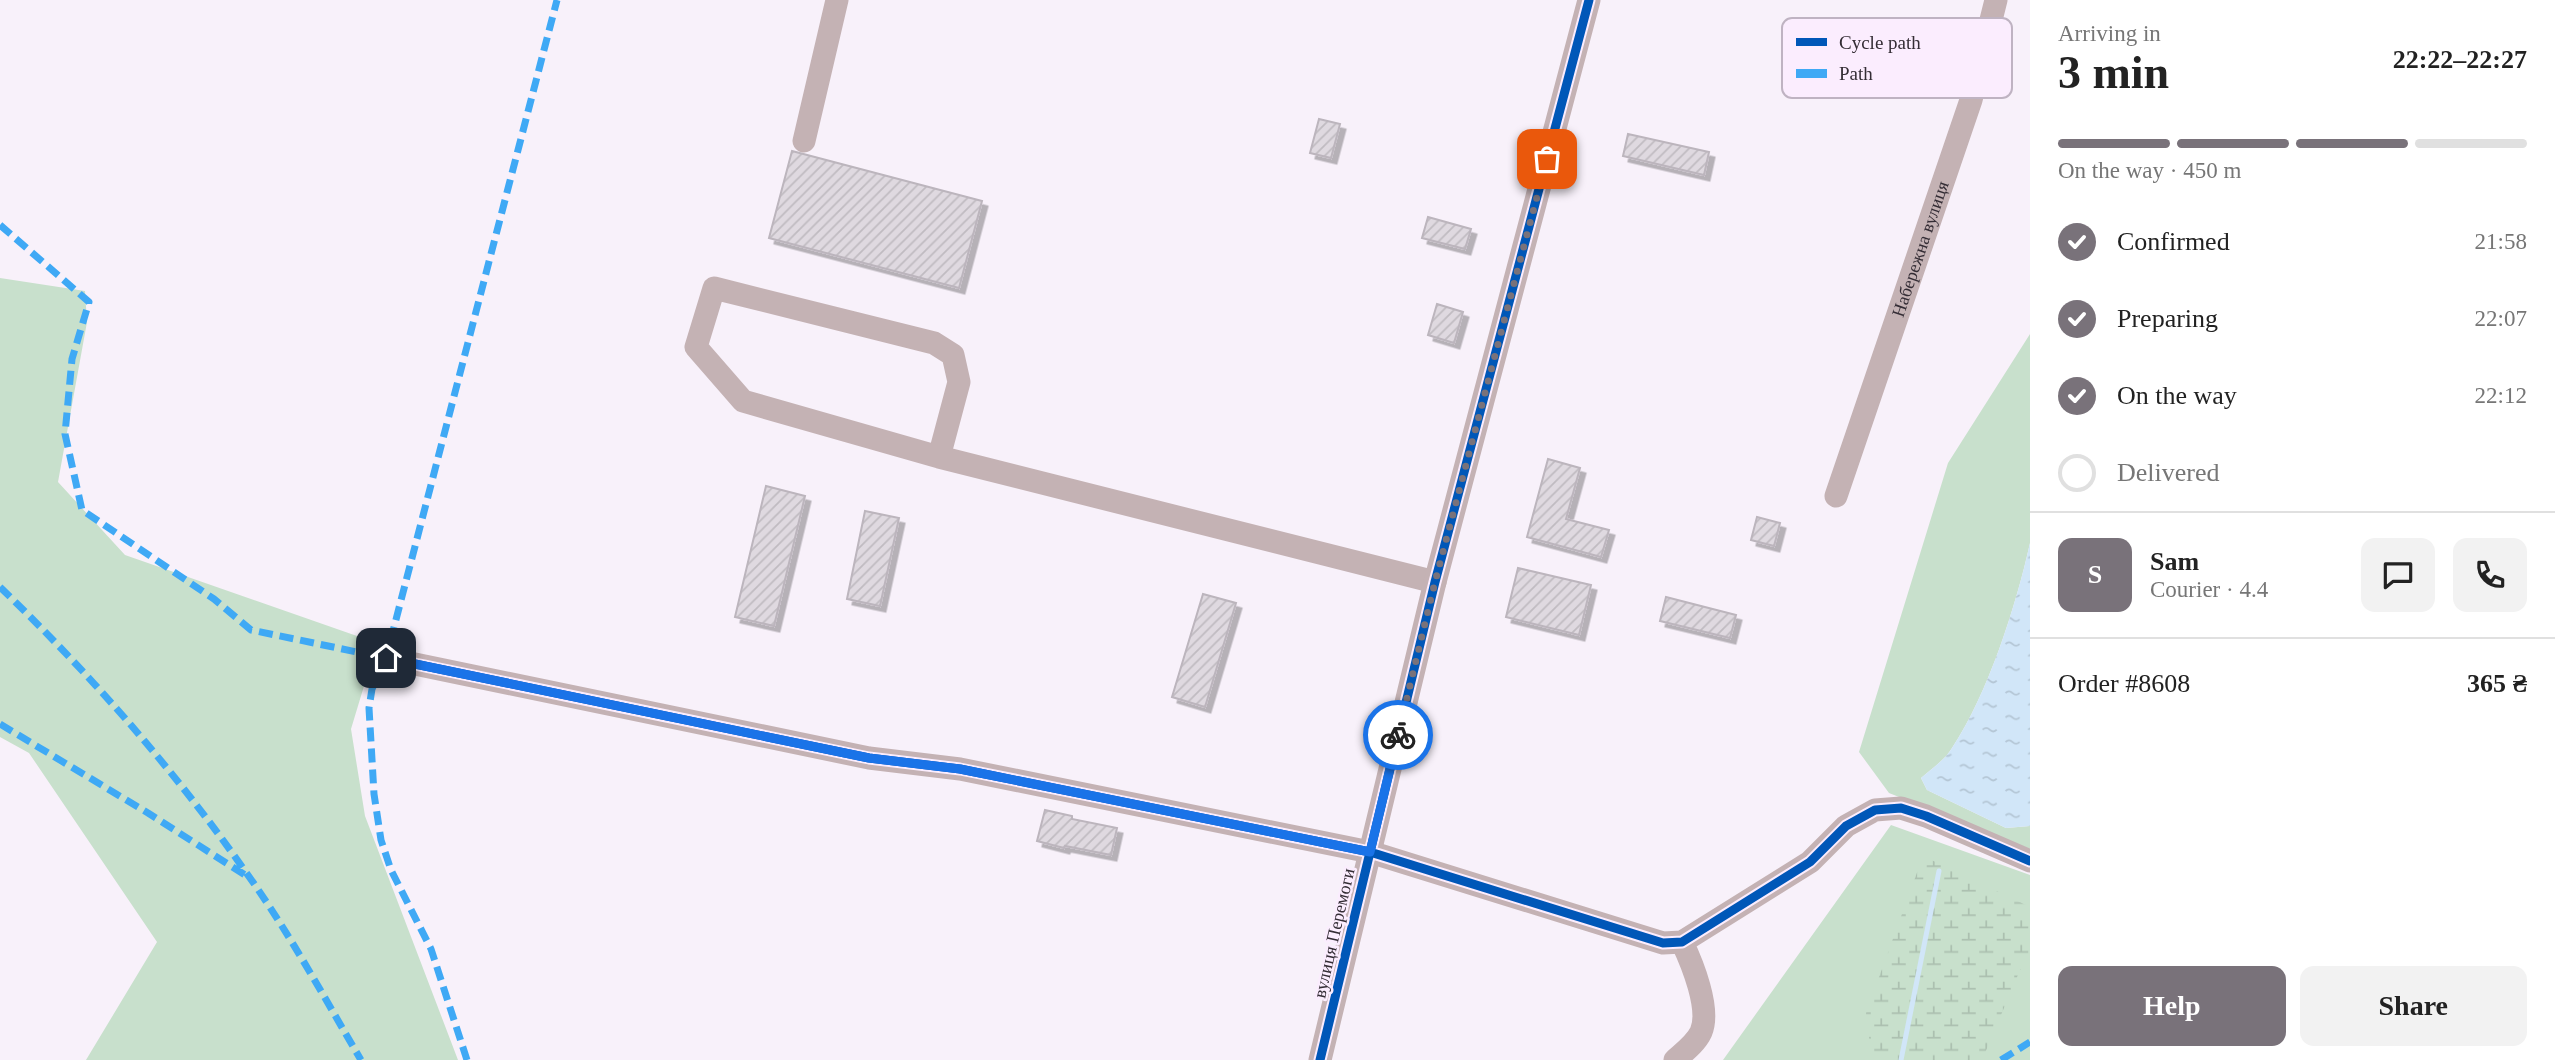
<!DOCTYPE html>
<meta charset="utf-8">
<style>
:root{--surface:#fff;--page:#f2f2f2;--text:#222;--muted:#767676;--line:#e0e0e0;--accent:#79727a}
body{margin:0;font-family:"Times New Roman",serif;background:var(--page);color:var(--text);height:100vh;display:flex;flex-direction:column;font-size:26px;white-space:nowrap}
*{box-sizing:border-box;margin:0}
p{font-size:23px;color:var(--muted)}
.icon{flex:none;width:38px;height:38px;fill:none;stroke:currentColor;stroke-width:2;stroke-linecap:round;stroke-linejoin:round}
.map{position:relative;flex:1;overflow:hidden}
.details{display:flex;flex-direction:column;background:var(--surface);width:525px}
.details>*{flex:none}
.pin{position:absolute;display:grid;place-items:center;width:60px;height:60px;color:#fff;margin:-30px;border-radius:14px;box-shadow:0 4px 10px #0006}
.courier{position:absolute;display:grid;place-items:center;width:70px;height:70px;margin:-35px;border:5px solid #1a73e8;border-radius:50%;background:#fff;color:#222;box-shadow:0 2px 9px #0007}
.headline em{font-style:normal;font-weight:700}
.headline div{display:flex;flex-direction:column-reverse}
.headline{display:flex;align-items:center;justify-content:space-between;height:119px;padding:0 28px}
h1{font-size:46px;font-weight:700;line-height:52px}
.bar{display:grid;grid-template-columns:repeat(4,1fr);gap:10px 7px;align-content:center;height:84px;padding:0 28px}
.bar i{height:9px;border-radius:5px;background:var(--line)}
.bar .selected{background:var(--accent)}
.bar p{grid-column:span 4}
.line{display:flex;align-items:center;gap:18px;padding:0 28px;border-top:2px solid var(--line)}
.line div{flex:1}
.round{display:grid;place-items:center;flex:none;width:74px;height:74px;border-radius:14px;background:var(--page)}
ol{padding:0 28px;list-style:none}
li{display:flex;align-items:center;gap:21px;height:77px}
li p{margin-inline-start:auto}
li .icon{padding:7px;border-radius:50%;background:var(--accent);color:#fff;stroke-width:4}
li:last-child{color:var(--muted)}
li i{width:38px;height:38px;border:4px solid var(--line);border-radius:50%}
.button{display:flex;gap:14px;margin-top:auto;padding:14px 28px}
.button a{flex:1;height:80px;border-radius:14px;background:var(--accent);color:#fff;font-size:28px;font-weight:700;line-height:80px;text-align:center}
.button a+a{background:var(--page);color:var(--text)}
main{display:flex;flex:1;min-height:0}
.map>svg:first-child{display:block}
</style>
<main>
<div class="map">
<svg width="2030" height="1060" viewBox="0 0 2030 1060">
<defs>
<pattern id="wetland-marsh" width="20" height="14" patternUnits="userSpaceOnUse" patternTransform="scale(1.75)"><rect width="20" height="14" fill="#c8e0cc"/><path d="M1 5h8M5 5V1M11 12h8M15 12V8" fill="none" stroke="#acc0b0"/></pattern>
<pattern id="water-ripples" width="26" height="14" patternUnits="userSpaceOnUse" patternTransform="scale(1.75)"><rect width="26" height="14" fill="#d1e6f8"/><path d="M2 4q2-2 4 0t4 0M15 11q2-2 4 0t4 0" fill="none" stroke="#b4c6d5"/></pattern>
<pattern id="building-hatch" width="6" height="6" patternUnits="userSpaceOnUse" patternTransform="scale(1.75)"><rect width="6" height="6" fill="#dfd9e0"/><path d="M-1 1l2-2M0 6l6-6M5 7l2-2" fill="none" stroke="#c0bbc1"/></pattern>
<filter id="shadow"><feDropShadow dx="5.5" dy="5.5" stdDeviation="0" flood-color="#0004"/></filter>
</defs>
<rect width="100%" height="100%" fill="#f8f1fa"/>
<!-- grass -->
<path fill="#c8e0cc" d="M0 278 85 291 87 322 58 482 125 555 377 643 351 729 365 816 458 1060H86L157 942 29 753 0 737Z
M2030 334V543C2016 606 1988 694 1952 748 1945 760 1931 769 1921 778L1927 790 2006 828 2030 826V849L1889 793 1859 752 1948 463Z
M1891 825 2030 875V1060H1723Z"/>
<!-- wetland -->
<path fill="url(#wetland-marsh)" d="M1923 856 2030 907V962L2020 970 1982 1060H1872L1866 1013Z"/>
<!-- water -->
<path fill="url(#water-ripples)" d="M2030 543V826L2006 828 1927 790 1921 778C1931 769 1945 760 1952 748 1988 694 2016 606 2030 543Z"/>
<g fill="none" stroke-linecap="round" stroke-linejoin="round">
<!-- stream -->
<path stroke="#d1e6f8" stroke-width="5" d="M1901 1060 1939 871"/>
</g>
<!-- building -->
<path fill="url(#building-hatch)" stroke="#bcb5bd" stroke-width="2" filter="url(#shadow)" d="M1319 119 1340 124 1331 158 1310 153Z
M1628 134 1709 152 1704 175 1623 156Z
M792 151 982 201 959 288 769 238Z
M1428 217 1471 229 1465 249 1422 238Z
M1437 304 1463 312 1454 343 1428 335Z
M1548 459 1580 468 1566 519 1609 530 1601 557 1527 537Z
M766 486 805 496 774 626 735 617Z
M865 511 899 518 880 606 847 599Z
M1757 517 1780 523 1774 546 1751 540Z
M1518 568 1591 585 1579 635 1506 617Z
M1203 594 1236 603 1205 707 1172 697Z
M1666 597 1736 615 1730 638 1660 621Z
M1045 810 1072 816V819L1117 828 1111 855 1065 846 1064 848 1037 841Z"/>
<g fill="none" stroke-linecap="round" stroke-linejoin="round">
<!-- minor -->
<g stroke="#c4b2b4" stroke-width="23">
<path d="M804 141 837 0"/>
<path d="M939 457 959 382 953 355 934 343 714 288 696 347 743 401 939 457 1435 582"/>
<path id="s1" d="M1836 496 1971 100 1996 0"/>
<path d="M386 658 869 758 960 769 1370 852 1663 943 1682 942 1810 862 1846 826 1875 810 1901 808 1926 816 2030 861"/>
<path d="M1320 1060 1435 582 1589 0"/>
<path d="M1675 1060C1684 1052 1696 1043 1701 1032 1711 1009 1692 963 1682 942"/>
</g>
<!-- quiet -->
<path stroke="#3fa9f5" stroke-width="7" stroke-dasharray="14 7" stroke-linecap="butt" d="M0 225 89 302 72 359 65 434 82 510 214 599 251 630 386 658
M0 587C92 676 177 773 250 878 291 936 325 999 361 1060
M0 724 148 813 245 875
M467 1060 431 949 391 870 381 840 374 794 369 708 372 689 386 658 557 0
M2001 1060 2030 1042"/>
<defs>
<path id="cycleway" d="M386 658 869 758 960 769 1370 852 1663 943 1682 942 1810 862 1846 826 1875 810 1901 808 1926 816 2030 861
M1320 1060 1435 582 1589 0"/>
</defs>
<!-- cycleway casing -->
<use href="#cycleway" stroke="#fbedfe" stroke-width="13"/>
<!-- cycleway -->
<use href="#cycleway" stroke="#0057b8" stroke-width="9"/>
</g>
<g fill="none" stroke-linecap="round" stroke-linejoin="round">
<!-- done -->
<path stroke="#79727a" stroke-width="7" stroke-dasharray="0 12.6" d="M1398 735 1435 582 1547 159"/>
<!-- route -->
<path stroke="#1a73e8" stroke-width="9" d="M386 658 869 758 960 769 1370 852 1398 735"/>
</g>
<g text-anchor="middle" stroke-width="5" stroke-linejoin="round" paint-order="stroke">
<!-- street labels -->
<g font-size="18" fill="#342d35" stroke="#fbedfe">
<text dy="6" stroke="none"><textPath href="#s1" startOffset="261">Набережна вулиця</textPath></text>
<text transform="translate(1334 933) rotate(-77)" y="6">вулиця Перемоги</text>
</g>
</g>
<!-- legend -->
<rect x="1782" y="18" width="230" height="80" rx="10" fill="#fbedfe" stroke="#bfb3c2" stroke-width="2"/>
<rect x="1796" y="38" width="31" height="8" fill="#0057b8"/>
<rect x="1796" y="69" width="31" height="9" fill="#3fa9f5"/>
<g font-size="19" fill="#342d35">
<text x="1839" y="49">Cycle path</text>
<text x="1839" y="80">Path</text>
</g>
</svg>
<div class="pin" style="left:1547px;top:159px;background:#ea580c"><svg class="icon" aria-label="bag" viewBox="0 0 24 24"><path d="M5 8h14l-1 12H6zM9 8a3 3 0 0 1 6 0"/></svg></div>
<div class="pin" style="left:386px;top:658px;background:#1f2937"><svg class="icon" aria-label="home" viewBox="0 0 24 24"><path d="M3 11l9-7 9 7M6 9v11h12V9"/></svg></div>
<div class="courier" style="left:1398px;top:735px"><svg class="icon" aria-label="bike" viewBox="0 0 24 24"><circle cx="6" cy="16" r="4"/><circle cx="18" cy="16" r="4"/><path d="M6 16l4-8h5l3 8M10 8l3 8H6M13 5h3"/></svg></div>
</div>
<section class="details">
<div class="headline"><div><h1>3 min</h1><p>Arriving in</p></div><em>22:22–22:27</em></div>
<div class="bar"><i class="selected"></i><i class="selected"></i><i class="selected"></i><i></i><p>On the way · 450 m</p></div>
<ol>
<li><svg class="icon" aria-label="check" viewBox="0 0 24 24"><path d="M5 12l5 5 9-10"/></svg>Confirmed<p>21:58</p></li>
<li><svg class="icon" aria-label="check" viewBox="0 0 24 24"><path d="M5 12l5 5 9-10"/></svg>Preparing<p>22:07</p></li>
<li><svg class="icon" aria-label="check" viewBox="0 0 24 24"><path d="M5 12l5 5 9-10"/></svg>On the way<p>22:12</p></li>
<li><i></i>Delivered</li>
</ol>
<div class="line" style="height:126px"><b class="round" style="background:var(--accent);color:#fff">S</b><div><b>Sam</b><p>Courier · 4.4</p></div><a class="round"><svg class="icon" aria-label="chat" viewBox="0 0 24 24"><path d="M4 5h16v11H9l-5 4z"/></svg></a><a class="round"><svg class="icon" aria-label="phone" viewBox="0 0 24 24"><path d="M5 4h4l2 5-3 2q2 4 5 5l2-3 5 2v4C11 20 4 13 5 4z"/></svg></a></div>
<div class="line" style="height:91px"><div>Order #8608</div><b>365 ₴</b></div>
<div class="button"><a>Help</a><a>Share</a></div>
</section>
</main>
